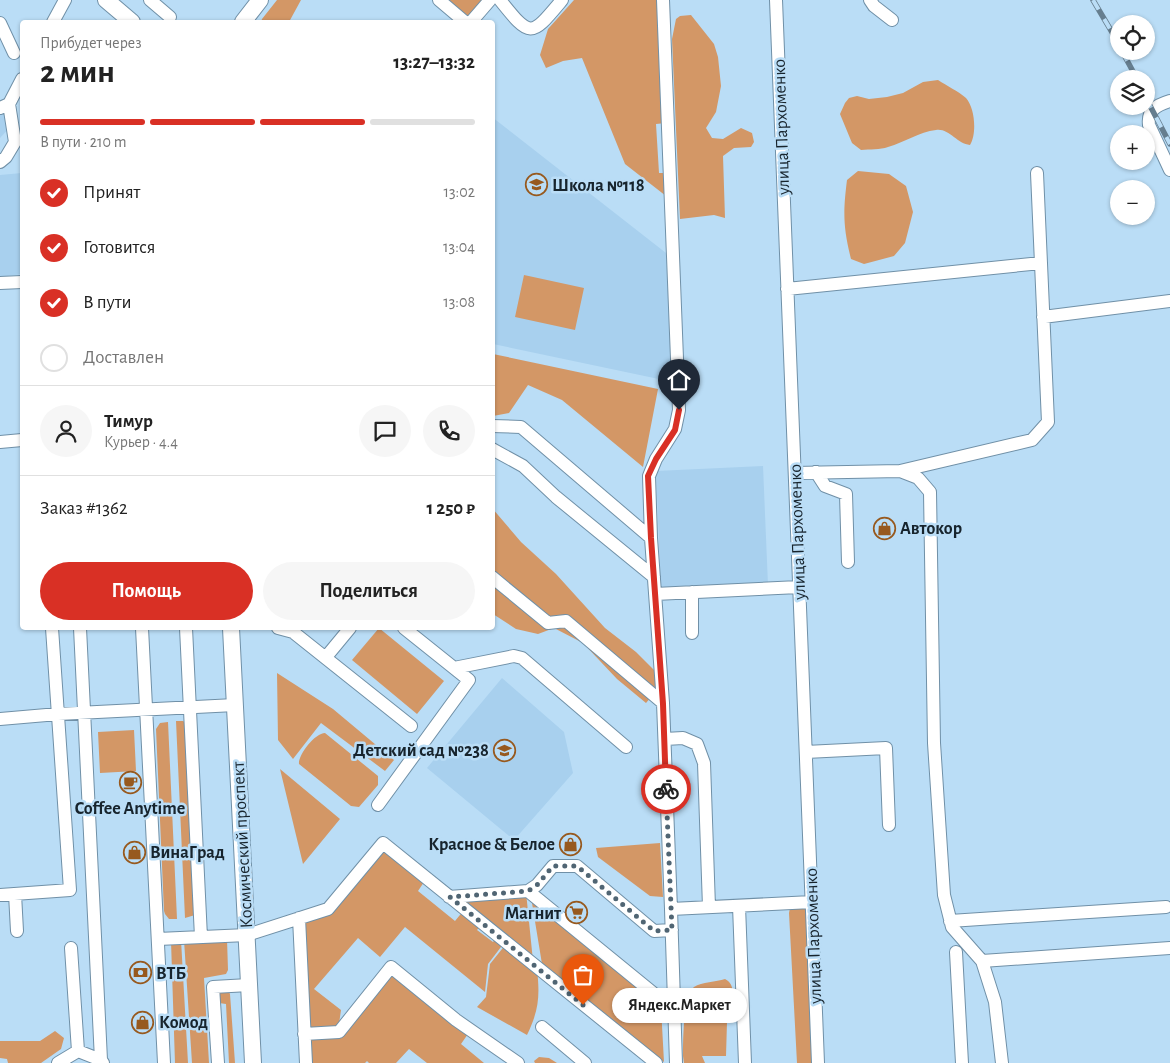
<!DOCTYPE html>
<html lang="ru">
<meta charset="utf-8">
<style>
:root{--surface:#fff;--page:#f6f6f6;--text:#222;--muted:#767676;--line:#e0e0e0;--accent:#d93025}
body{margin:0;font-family:"Alegreya Sans",sans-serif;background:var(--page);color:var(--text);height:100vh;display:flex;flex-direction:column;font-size:19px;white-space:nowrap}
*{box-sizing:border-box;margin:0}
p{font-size:16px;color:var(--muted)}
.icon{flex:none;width:28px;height:28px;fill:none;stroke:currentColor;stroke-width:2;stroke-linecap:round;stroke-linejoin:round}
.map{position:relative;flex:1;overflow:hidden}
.sheet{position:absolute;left:20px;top:20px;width:475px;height:610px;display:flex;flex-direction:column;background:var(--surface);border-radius:5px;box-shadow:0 1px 4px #0004}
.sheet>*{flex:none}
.tools{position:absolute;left:1110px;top:15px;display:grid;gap:10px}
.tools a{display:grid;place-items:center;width:45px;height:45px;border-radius:50%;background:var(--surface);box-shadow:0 1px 4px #0004;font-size:25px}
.pin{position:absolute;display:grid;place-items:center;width:42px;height:42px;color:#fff;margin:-51px -21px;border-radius:50% 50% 50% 0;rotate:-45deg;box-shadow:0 0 5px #0007}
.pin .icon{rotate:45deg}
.courier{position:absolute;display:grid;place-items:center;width:50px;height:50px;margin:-25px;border:4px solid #d93025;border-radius:50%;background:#fff;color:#222;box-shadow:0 1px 6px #0007}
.bubble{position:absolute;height:35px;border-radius:18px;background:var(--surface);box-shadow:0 1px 4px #0004;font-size:16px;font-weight:600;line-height:35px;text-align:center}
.headline em{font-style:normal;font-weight:600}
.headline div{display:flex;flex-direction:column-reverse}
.headline{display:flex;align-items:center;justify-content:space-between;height:85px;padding:0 20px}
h1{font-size:32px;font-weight:600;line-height:38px}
.bar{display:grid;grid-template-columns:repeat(4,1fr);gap:8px 5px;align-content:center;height:60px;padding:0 20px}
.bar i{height:6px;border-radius:4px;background:var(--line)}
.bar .current{background:var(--accent)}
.bar p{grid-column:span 4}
.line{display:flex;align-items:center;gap:12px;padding:0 20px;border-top:1px solid var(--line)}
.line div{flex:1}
.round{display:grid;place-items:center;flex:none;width:52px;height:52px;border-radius:26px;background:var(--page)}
ol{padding:0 20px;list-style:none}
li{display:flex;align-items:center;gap:15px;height:55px}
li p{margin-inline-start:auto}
li .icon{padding:5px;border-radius:50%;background:var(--accent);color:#fff;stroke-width:4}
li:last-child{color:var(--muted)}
li i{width:28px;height:28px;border:2px solid var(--line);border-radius:50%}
.primary-button{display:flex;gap:10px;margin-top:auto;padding:10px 20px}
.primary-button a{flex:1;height:58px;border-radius:30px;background:var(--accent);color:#fff;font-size:20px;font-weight:600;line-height:58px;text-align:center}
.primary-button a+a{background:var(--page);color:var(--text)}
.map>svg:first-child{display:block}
</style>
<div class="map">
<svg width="1170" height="1063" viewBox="0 0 1170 1063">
<rect width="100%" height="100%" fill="#baddf6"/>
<!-- built -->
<path fill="#a8d0ee" d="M0 106 11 126 0 138Z
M492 117 666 253 673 382 493 344Z
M22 173V274L0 277V175Z
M763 466 768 585 661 590 656 471Z
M502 678 564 732 573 773 514 840 427 768Z"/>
<!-- green -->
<path fill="#d39766" d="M277 0H301L289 22H261L262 19Z
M444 0H486L468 21Z
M574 0H660L666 123 656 124 659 173H668L666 196 625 164 582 58 563 61 546 68 540 55 548 29Z
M691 15 714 44 718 57 721 86 716 112 706 128 712 138 723 139 741 128 752 133 754 142 751 147 734 148 723 156 725 218 714 215 680 219 672 39 676 19 680 16Z
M938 80C947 86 958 91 966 98 975 108 977 134 970 145 957 144 949 128 936 130 919 132 905 142 888 147 880 150 870 149 861 150L852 143 840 114 845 103 849 98 857 96 869 99 887 97 903 93 923 82Z
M858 171 889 174 906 186 913 212 905 243 894 256 864 264 851 259C843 227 843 212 847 180Z
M524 275 584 288 575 330 515 317Z
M493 354 658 389 643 467 562 400 528 385 509 413 493 416Z
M492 508 521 542 556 574 605 628 636 652 655 671 658 689 646 703 617 679 583 643 554 628 538 634 516 629 493 614Z
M379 628 444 681 417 714 352 660Z
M277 673 333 709 394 760 385 771 321 723 293 759 278 740Z
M176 721H183L186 723 195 915 185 918Z
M168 722 177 919H169L165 914 164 911 156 729 160 723Z
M134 730 136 771 100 773 98 732Z
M325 733 378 776V785L359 807 351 806 299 764C298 755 315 733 325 733Z
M280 769 340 819 303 864Z
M660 843 663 897 650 896 598 857 596 848Z
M383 844 426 879 418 891 455 921 464 910 482 924 477 930 493 942 497 937 504 943 488 964 485 992 405 927 380 957 358 938 314 989 341 1010 338 1031 305 1032 300 920 327 910Z
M515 885 526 892 533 961 459 899H483Z
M531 897 661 1007 664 1062 542 964Z
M806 906 814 1063H797L789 913 790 908Z
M227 939 228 970 226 974 204 978 209 1063H192L184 940Z
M181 940 188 1063H175L171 941Z
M506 944 537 969C540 996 539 1010 527 1035L477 1007 486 997 490 964Z
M391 969 470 1031 461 1044 484 1063H427L409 1049 396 1063H369L367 1061 365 1063H307L306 1035 340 1033Z
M725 979C731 982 732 986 733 993H737V1006L722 1015 719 1021 727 1022 726 1056H702L705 1063H684L683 1056C683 1042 683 995 694 987 702 982 716 982 725 979Z
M218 992H229L230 994 235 1063H229L226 1004 219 1003Z
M55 1031 64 1038 61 1049 41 1063H8L7 1059 0 1058V1041H40Z
M539 1057 549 1058 557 1063H535L534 1061Z"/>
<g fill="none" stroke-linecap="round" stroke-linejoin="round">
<defs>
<path id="minor" d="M150 0 170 17
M439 0 465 22
M500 0C531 39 531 37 562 0
M663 0 679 410 675 429 656 459 649 476 651 538 663 703 671 909
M776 0 818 1063
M870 0 874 6 892 20
M53 22 65 0
M471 22 490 0
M0 23 14 53
M1170 101C1157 105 1147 110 1149 125L1170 170
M0 108 9 104 22 79
M0 162 6 157 15 142 9 104
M0 283 22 282
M787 289 1041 263
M1043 317 1170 301
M492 426 521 427 651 538
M0 442 22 440
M492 449 523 466 556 497 654 577
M900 471 1032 440 1048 422 1037 173
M816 472 825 486 846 494 848 562
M795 473 900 471 918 478 930 492 934 743 944 895 952 927 982 961 995 1002 1002 1063
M492 577 548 623 566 621 663 703
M655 594 799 587
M80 628 101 1060 103 1063
M142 628 164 1063
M186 628 201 937
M278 628 293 632 411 726
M404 628 454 668 514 656 522 658 626 747
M692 633V592
M326 657 350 628
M0 719 58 714 235 705
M665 739 683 738 697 744 704 763 709 907
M806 752 886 748 889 825
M378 805 469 680 454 668
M528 891 675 1011
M15 894 17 931
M0 895 70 890 52 628
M449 897 528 891 537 885 553 866H577L654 931 672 930
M739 906 745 1063
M299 918 306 1063
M950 921 1166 907
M158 939 247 935 328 909 383 843 656 1063
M71 948 78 1051
M956 952 962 1063
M982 961 1170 948
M542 1027 585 1063
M304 1034 339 1032 391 967 456 1020 518 1063
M78 1051 101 1060
M58 1063 78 1051
M218 1063 213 987 249 985
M676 1063 671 909 812 902"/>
<path id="major" d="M106 0 132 22
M243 22 260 0
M231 628 253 1063"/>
</defs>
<!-- minor casing -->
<use href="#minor" stroke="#7090a7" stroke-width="14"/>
<!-- major casing -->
<use href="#major" stroke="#7090a7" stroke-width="18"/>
<!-- minor -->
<use href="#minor" stroke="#fff" stroke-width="12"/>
<!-- major -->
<use href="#major" stroke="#fff" stroke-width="16"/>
<defs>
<path id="rail" d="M1093 0 1119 44
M1122 51 1137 79
M1146 98 1170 144"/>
</defs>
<!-- rail casing -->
<use href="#rail" stroke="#667e8f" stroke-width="5.5"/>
<!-- rail -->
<use href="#rail" stroke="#baddf6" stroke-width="4" stroke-dasharray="11" stroke-linecap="butt"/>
</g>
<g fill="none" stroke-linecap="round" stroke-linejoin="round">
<!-- done -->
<path stroke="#506573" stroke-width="5" stroke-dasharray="0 9" d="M583 1005 450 897 528 891 537 885 553 866H577L654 931 672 930 666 789"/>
<!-- route -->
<path stroke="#d93025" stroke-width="6" d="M666 789 663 704 651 538 648 476 656 459 675 430 679 410"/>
</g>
<!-- icons -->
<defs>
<symbol id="school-ring" viewBox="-11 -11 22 22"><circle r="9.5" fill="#baddf6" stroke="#97591e" stroke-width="1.5"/><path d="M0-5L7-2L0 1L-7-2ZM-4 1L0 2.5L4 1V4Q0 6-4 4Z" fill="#97591e"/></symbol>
<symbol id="shop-ring" viewBox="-11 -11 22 22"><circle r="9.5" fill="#baddf6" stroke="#97591e" stroke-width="1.5"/><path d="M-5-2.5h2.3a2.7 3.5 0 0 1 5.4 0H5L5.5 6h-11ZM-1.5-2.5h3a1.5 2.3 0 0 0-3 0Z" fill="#97591e"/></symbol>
<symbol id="cafe-ring" viewBox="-11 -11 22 22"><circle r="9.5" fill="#baddf6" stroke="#97591e" stroke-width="1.5"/><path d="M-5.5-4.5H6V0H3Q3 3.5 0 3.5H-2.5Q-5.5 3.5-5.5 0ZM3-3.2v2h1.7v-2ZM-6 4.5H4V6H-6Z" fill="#97591e"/></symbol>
<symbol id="supermarket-ring" viewBox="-11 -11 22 22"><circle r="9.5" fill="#baddf6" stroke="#97591e" stroke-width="1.5"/><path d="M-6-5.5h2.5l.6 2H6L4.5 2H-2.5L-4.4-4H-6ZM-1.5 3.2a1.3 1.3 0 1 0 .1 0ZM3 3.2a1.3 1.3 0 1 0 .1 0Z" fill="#97591e"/></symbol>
<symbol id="bank-ring" viewBox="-11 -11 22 22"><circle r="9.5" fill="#baddf6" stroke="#97591e" stroke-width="1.5"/><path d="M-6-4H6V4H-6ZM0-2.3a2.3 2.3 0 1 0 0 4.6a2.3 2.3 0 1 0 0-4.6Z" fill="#97591e"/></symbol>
</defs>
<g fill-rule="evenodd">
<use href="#school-ring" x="524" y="172" width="25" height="25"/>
<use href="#shop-ring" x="872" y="516" width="25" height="25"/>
<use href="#school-ring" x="492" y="738" width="25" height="25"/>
<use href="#cafe-ring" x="118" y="770" width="25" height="25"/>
<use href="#shop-ring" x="558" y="832" width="25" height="25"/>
<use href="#shop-ring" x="122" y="840" width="25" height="25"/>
<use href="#supermarket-ring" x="564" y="900" width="25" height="25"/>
<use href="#bank-ring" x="128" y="960" width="25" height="25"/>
<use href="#shop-ring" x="130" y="1010" width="25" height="25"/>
</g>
<g text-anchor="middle" stroke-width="5" stroke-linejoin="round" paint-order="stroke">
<!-- street labels -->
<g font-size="18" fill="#17242d" stroke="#baddf6">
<text transform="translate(781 127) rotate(-92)" y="6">улица Пархоменко</text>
<text transform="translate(797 532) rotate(-92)" y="6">улица Пархоменко</text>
<text transform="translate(242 845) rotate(-93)" y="6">Космический проспект</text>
<text transform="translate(813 936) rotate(-92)" y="6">улица Пархоменко</text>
</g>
<!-- poi labels -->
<g font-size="18" font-weight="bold" fill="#17242d" stroke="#baddf6" text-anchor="start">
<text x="552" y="191">Школа №118</text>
<text x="900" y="534">Автокор</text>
<text x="489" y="756" text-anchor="end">Детский сад №238</text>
<text x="130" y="814" text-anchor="middle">Coffee Anytime</text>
<text x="555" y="850" text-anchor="end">Красное &amp; Белое</text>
<text x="150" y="858">ВинаГрад</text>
<text x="561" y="919" text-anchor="end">Магнит</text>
<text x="156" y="979">ВТБ</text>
<text x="159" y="1028">Комод</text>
</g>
</g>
</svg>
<div class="tools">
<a><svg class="icon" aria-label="locate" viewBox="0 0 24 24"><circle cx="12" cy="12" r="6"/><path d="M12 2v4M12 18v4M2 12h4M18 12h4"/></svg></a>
<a><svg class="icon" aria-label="layers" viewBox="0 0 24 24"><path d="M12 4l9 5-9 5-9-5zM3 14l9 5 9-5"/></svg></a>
<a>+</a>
<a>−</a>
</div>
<div class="pin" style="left:583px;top:1005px;background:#ea580c"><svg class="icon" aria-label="bag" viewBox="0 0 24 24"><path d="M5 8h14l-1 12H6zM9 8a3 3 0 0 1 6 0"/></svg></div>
<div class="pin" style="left:679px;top:410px;background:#1f2937"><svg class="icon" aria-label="home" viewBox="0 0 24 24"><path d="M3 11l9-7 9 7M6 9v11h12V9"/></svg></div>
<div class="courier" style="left:666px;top:789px"><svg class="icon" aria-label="bike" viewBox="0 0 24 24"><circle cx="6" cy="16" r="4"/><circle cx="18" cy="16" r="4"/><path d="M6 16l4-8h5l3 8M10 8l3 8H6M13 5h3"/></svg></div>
<div class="bubble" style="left:612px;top:988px;width:135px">Яндекс.Маркет</div>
<section class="sheet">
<div class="headline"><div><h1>2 мин</h1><p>Прибудет через</p></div><em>13:27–13:32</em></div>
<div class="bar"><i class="current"></i><i class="current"></i><i class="current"></i><i></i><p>В пути · 210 m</p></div>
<ol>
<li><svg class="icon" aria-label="check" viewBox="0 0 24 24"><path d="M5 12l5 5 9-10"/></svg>Принят<p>13:02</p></li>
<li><svg class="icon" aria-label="check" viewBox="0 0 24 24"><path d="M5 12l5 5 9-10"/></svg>Готовится<p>13:04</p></li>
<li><svg class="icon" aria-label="check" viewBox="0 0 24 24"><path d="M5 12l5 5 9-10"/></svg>В пути<p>13:08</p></li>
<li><i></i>Доставлен</li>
</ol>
<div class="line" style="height:90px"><a class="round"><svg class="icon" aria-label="person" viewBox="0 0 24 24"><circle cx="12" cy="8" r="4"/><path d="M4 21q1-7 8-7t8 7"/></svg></a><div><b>Тимур</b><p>Курьер · 4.4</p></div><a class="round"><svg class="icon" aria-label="chat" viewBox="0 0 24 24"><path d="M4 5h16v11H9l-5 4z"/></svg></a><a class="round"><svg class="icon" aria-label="phone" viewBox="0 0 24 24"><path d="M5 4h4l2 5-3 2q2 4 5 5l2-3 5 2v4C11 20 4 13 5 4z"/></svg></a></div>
<div class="line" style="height:65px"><div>Заказ #1362</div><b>1 250 ₽</b></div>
<div class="primary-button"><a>Помощь</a><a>Поделиться</a></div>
</section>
</div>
